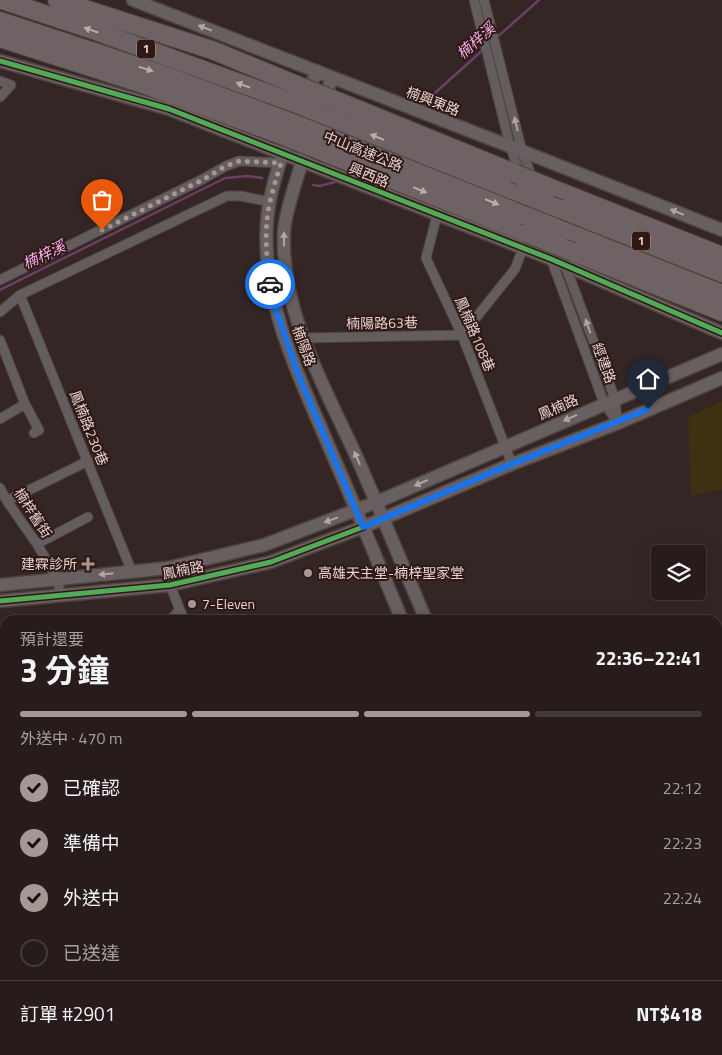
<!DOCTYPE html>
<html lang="zh-TW">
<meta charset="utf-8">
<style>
:root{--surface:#271c1b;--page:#2f2524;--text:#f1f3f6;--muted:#a4a1a3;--line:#433a3a;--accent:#a69694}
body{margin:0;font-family:"Titillium Web","Noto Sans TC",sans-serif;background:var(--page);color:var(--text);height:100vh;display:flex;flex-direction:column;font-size:19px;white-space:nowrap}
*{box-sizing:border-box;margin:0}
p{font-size:16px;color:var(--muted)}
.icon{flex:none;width:28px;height:28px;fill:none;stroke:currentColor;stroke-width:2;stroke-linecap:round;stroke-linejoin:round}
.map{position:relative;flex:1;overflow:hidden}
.panel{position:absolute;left:0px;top:615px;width:722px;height:440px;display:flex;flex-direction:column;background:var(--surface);border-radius:15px 15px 0 0;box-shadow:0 5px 20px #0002,0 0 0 1px var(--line)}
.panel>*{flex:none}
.tools{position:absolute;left:651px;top:545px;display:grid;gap:10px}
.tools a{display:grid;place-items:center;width:55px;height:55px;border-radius:5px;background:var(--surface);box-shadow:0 5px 20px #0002,0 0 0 1px var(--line);font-size:25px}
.pin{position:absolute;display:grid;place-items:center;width:42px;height:42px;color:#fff;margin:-51px -21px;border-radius:50% 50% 50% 0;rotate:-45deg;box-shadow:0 0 5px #0007}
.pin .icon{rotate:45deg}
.courier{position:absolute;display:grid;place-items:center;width:50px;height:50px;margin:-25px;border:4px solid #1a73e8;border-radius:50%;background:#fff;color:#222;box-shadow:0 1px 6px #0007}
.headline em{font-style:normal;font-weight:700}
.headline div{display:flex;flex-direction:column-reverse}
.headline{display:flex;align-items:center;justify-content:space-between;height:85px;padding:0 20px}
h1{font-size:32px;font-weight:700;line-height:38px}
.bar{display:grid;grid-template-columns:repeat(4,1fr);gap:8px 5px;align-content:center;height:60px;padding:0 20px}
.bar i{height:6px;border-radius:4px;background:var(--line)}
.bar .active{background:var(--accent)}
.bar p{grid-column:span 4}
.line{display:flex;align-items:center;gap:12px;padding:0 20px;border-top:1px solid var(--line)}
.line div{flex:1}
ol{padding:0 20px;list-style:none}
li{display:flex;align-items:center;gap:15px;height:55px}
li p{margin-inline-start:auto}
li .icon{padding:5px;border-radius:50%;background:var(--accent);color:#111;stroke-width:4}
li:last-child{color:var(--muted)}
li i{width:28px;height:28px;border:2px solid var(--line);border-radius:50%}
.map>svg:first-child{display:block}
</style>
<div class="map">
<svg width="722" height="1055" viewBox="0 0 722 1055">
<rect width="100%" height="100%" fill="#342624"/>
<!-- green -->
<path fill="#3f3011" d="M722 401V489L691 496 688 417Z
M718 673 722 676V717L718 719Z
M722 731V776L718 778V733Z
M722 793V1055H581V1050H718V794Z
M472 1050H536V1055H469Z"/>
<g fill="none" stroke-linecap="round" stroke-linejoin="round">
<!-- stream -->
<path stroke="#6a3f63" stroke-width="2.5" d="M495 39 539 0
M427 100 484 49
M313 185 320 186 335 182
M0 290 225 178 248 176 262 178"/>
<defs>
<path id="street" d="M474 0 510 146 521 176
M484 0 522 151 533 180
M0 81 11 85 0 97
M437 215 426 258 462 335 512 464
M550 256 604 403 618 423
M564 262 615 399 617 420
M0 280 203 179 226 166 239 161 281 163
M20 295 132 572
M0 312 20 295 227 196H241L270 202
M303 338 462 335 515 269 523 248
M0 340 25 404 39 430 34 433
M0 419 25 404
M0 488 7 501 37 544 58 580 60 596
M7 501 88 461
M37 544 88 517
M168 568 170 585 184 620
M171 620 179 610
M0 657 5 662
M718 725 722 723
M0 741 5 746
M0 776 5 781
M718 782 722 780
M0 892 5 879
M0 899 5 904
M0 980 5 984
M82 1050 90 1055
M168 1050 174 1055
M99 1055 103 1050
M296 1055 302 1050"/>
<path id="secondary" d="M133 0 522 151 722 230
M0 61 169 109 551 259 722 333
M317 71C298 116 270 174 267 222 261 305 302 382 333 456 357 510 379 565 402 620
M332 77C320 112 307 146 296 181 291 198 285 215 284 232 280 312 326 389 358 460 381 513 403 566 426 620
M0 585 168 568 264 545 377 502 722 354
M0 601 170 585 271 562 363 527 512 464 618 423 722 378
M544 1050 545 1055
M558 1050 559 1055"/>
<path id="primary" d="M570 1050 571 1055
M459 1055 464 1050"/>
<path id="highway" d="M2 0 96 31 289 101
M57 0 212 50 297 85
M0 21 158 73 282 119
M0 38 146 85 276 133
M345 104 514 173
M339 121 520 193
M333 139 524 215
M326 153 526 233
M551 188 722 256
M560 209 722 273
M564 231 722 294
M573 252 722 312"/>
</defs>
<!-- street casing -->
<use href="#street" stroke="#4e4341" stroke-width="11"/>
<!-- secondary casing -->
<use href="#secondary" stroke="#4e4341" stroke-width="15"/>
<!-- primary casing -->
<use href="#primary" stroke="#4e4341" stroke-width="18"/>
<!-- highway casing -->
<use href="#highway" stroke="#4e4341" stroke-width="20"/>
<!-- street -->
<use href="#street" stroke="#645d5d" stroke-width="9"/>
<!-- secondary -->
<use href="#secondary" stroke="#675f60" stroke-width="12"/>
<!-- primary -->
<use href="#primary" stroke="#675d5d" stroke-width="15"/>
<!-- highway -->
<use href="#highway" stroke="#6e6264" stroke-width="18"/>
<defs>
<path id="highway-bridge" d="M297 85 345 104
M289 101 339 121
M282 119 333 139
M276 133 326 153
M514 173 551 188
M520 193 560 209
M524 215 564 231
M526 233 573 252"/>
</defs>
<!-- highway-bridge casing -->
<use href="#highway-bridge" stroke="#4e4341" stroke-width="20" stroke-linecap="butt"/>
<!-- highway-bridge -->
<use href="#highway-bridge" stroke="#6e6264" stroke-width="18"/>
<defs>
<path id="cycleway" d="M0 61 169 109 551 259 722 333
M0 601 170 585 271 562 363 527"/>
</defs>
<!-- cycleway casing -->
<use href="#cycleway" stroke="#301814" stroke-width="8"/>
<!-- cycleway -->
<use href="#cycleway" stroke="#51ab58" stroke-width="5"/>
</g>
<!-- one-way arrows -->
<defs><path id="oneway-solid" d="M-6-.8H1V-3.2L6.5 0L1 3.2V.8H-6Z" transform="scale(1.25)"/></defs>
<g fill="#b2a5a3">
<use href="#oneway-solid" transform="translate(205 28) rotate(-159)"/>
<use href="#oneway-solid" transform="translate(677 212) rotate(-158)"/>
<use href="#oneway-solid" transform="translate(284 239) rotate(-89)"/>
<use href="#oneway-solid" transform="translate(570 418) rotate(156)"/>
<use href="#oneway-solid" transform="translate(357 458) rotate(-114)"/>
<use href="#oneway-solid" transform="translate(421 483) rotate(156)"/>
<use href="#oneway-solid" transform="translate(331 520) rotate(160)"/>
<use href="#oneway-solid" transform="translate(106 574) rotate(174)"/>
</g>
<g fill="#bbabaa">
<use href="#oneway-solid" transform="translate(91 30) rotate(-161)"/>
<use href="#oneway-solid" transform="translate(146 69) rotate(18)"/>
<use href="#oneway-solid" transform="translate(243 85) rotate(-160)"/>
<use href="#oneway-solid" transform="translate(377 137) rotate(-158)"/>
<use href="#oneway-solid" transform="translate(420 190) rotate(22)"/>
<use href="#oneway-solid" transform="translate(492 202) rotate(22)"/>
</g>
<g fill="#b1a4a2">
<use href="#oneway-solid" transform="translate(516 124) rotate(-104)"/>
<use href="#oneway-solid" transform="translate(588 326) rotate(-110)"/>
</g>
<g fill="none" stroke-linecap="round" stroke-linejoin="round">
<!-- done -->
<path stroke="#a69694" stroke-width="5" stroke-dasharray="0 9" d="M102 230 204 179 226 166 239 161 281 163C275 182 269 201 267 220 265 241 267 263 270 284"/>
<!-- route -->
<path stroke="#1a73e8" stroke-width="6" d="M270 284 275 307 298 374 363 527 512 464 648 409"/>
</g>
<!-- markers -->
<g fill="#a69694" stroke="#301814" stroke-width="2">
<path d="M85.5 556.5h5v5h5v5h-5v5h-5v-5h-5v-5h5z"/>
<circle cx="308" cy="573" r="5"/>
<circle cx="192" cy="604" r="5"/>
</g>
<g text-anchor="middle" stroke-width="4" stroke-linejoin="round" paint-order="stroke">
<!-- shield labels -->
<g fill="#301814" stroke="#ae9b98" stroke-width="1">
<rect x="137" y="39.5" width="18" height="19" rx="4"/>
<rect x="632" y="231.5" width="18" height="19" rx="4"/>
</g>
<g font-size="12" font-weight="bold" fill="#e4d3d0">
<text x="146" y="53">1</text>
<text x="641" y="245">1</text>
</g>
<!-- street labels -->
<g font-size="14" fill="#e4d3d0" stroke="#301814">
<text transform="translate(433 101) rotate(21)" y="5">楠興東路</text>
<text transform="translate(363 151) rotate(22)" y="5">中山高速公路</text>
<text transform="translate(369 175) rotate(22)" y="5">興西路</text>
<text transform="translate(382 323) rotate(-1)" y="5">楠陽路63巷</text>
<text transform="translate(475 334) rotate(67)" y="5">鳳楠路108巷</text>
<text transform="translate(304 346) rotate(70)" y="5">楠陽路</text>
<text transform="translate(604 363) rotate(70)" y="5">經建路</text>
<text transform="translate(558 407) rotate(-24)" y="5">鳳楠路</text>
<text transform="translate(89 428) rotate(68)" y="5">鳳楠路230巷</text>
<text transform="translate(33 513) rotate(57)" y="5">楠梓舊街</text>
<text transform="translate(183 570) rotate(-11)" y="5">鳳楠路</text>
</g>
<!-- poi labels -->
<g font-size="14" fill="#e4d3d0" stroke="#301814" text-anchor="start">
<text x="77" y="569" text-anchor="end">建霖診所</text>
<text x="318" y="578">高雄天主堂-楠梓聖家堂</text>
<text x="202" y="609">7-Eleven</text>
</g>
<!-- water labels -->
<g font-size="15" font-style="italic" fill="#f7b0ed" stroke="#301814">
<text transform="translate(476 41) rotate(-42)" y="5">楠梓溪</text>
<text transform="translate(44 255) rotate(-26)" y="5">楠梓溪</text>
</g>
</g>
</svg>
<div class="tools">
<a><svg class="icon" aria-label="layers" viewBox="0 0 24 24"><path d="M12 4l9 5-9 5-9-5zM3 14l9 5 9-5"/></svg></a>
</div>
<div class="pin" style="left:102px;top:230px;background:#ea580c"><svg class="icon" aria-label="bag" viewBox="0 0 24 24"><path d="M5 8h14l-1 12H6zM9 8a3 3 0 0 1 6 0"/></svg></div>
<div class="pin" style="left:648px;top:409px;background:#1f2937"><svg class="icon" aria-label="home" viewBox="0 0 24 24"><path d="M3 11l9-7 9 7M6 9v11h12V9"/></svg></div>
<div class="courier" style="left:270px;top:284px"><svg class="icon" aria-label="car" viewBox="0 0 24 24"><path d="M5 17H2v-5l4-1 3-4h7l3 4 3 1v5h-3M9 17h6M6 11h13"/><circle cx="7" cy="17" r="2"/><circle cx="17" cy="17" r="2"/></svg></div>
<section class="panel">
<div class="headline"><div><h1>3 分鐘</h1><p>預計還要</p></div><em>22:36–22:41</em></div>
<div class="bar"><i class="active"></i><i class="active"></i><i class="active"></i><i></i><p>外送中 · 470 m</p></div>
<ol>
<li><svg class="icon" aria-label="check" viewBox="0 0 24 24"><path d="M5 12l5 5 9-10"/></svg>已確認<p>22:12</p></li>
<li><svg class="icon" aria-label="check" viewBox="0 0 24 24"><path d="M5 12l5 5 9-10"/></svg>準備中<p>22:23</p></li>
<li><svg class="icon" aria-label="check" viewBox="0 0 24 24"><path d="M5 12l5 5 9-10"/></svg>外送中<p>22:24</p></li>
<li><i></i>已送達</li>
</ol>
<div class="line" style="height:65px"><div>訂單 #2901</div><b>NT$418</b></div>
</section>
</div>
